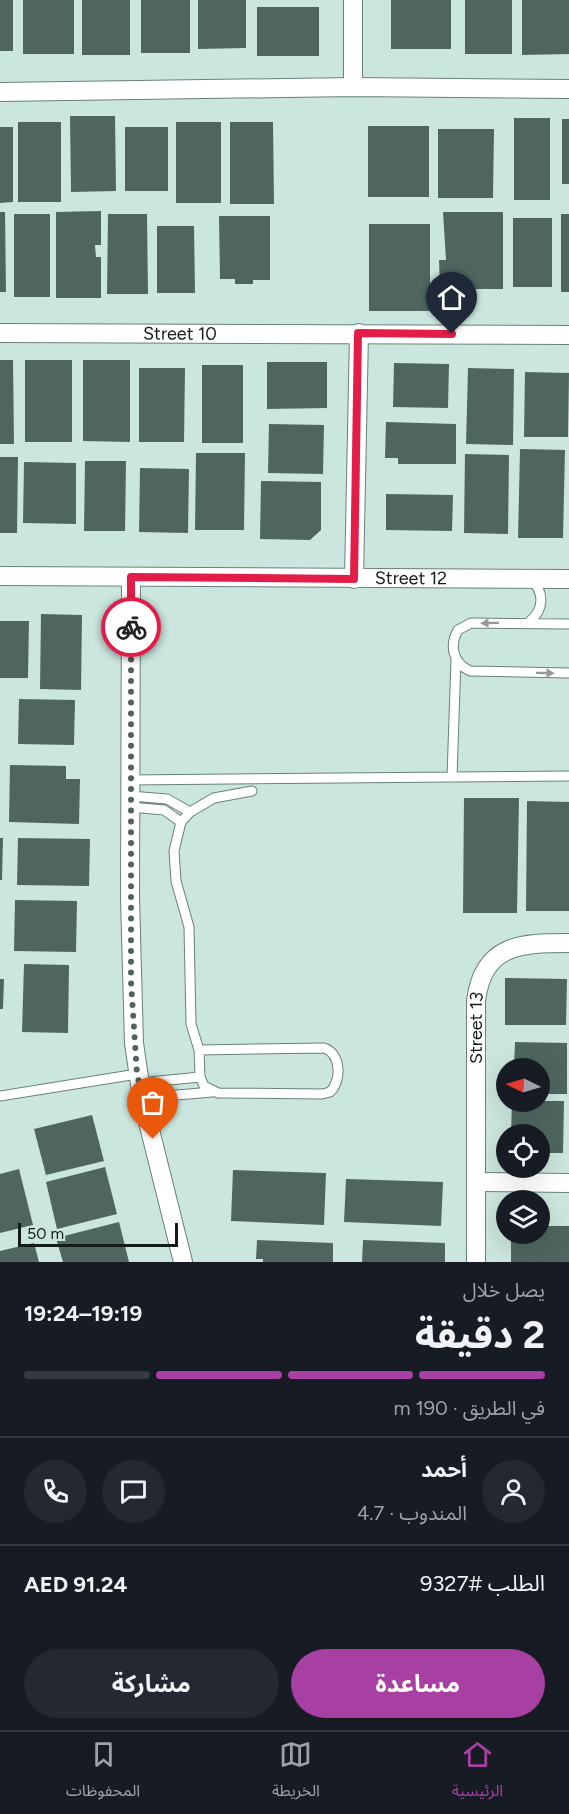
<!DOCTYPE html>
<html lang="ar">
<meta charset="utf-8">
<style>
:root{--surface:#171b24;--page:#242831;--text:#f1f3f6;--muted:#9ea1a6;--line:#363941;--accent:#a840a3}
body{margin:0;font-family:Figtree,"Noto Sans Arabic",sans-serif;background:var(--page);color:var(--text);direction:rtl;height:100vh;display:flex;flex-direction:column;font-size:22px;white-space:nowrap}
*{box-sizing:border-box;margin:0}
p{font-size:20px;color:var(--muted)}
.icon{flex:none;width:33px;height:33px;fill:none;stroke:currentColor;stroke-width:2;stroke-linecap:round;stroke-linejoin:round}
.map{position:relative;height:1262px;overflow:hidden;direction:ltr}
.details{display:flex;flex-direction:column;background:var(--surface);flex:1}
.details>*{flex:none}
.needle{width:39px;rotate:275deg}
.controls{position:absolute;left:496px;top:1058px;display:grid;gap:12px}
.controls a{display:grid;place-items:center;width:54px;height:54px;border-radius:50%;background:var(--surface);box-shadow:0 6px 24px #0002;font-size:30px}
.scale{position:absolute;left:18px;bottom:15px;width:160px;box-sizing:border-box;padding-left:6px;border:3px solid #111b18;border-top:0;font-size:16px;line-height:21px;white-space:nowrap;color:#111b18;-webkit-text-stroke:4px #cbe6de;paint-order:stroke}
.pin{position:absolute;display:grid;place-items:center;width:51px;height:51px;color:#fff;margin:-62px -26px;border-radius:50% 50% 50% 0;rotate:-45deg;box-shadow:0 0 6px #0007}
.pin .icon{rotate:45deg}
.courier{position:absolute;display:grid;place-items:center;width:60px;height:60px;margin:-30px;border:4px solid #e11d48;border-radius:50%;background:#fff;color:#222;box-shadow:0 2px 8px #0007}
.overview em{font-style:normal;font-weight:700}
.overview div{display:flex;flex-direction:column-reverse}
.overview{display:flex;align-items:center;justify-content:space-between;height:102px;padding:0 24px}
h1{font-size:39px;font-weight:700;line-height:45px}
.bar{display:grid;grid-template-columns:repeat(4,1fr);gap:9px 6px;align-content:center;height:72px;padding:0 24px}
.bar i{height:8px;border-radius:4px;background:var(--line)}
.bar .on{background:var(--accent)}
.bar p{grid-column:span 4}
.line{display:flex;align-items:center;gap:15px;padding:0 24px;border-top:2px solid var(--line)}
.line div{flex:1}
.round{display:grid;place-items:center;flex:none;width:63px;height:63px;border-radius:32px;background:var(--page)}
.primary-button{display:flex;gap:12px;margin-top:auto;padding:12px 24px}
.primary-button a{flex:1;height:69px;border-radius:36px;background:var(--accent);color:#fff;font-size:24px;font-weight:700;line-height:69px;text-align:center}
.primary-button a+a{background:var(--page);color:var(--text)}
.tab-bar{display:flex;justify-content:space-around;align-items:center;height:84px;border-top:2px solid var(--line);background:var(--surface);font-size:16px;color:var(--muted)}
.tab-bar a{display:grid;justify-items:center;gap:3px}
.tab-bar .on{color:var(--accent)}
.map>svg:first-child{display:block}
</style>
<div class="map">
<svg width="569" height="1262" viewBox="0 0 569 1262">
<rect width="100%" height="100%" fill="#cbe6de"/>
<!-- building -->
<path fill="#4f6660" d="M0 0H13V51H0Z
M23 0H74V54H23Z
M82 0H130V55H82Z
M141 0H190V53H141Z
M198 0H246V48L198 49Z
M391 0H451V49H391Z
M465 0H512V54H465Z
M522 0H569V54L522 55Z
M257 7H319V56H257Z
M70 116H115L116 191 71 192Z
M514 118H550V200H514Z
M562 119H569V184H562Z
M18 122H61V202H18Z
M176 122H221V203H176Z
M230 122H273L274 204H230Z
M368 126H429V197H368Z
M0 127H13V202L0 203Z
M125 127H168V191H125Z
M438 129H494L493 198H438Z
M101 211V245H95L96 257H101V298H56V212Z
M0 212H5L6 292H0Z
M443 212H503V289H440L439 260H446Z
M14 214H50V297H14Z
M108 214H147L148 294H107Z
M561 214H569V292H561Z
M219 216H270V280H253V284H235V279H220Z
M513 218H552V287H513Z
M369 224H430V311H369Z
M157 226H194L195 293H157Z
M0 360H13L14 444H0Z
M25 360H72V442H25Z
M83 360H130V442L83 441Z
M267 362H327V408L267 409Z
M394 363 449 364 448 408 393 407Z
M202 365H243V443H202Z
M139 368H185L184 442H139Z
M468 368 514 369 513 445 466 444Z
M525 372 569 373 568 437H524Z
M386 422 456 424V464H398V458H385Z
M269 424 324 425 323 474 268 473Z
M520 449 565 450 563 538H518Z
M196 453H245L244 530H195Z
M465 454 509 455 508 534 464 533Z
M0 457H18L17 533H0Z
M85 461H126L125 531H84Z
M24 462 76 463V524L23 523Z
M140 468 189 469 188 533 139 532Z
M261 481 321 482V530L310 540 260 539Z
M386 494 453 495 452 531 386 530Z
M41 614 82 615 81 690 40 689Z
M0 621H29L28 678H0Z
M19 699 75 700 74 745 18 744Z
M10 765 66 766V779H80L79 824 9 822Z
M464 798H519L517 913H463Z
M527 801 569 802V911H526Z
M0 838H3L2 880H0Z
M18 838 90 839 89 886 17 885Z
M15 900 77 901 76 952 14 951Z
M24 964 69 965 68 1033 22 1032Z
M505 978 567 979 566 1025H505Z
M0 979H4L3 1009H0Z
M515 1042 567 1043V1094H540V1068H514Z
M512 1101H564L563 1153H540V1134H511Z
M92 1115 104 1161 46 1175 34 1129Z
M105 1167 117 1214 57 1229 46 1182Z
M19 1169 33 1225 0 1233V1174Z
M233 1170 326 1173 324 1225 231 1221Z
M346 1179 443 1182 441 1226 344 1222Z
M119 1222 129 1262H63L56 1238Z
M540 1226H569V1262H511V1233H540Z
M257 1240 333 1243V1262H263V1259H256Z
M363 1240 445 1243V1262H362Z
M34 1243 39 1262H0V1251Z"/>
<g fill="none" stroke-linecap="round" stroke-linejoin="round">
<defs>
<path id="lane" d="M529 622C544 610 545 593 531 579
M569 624 471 623 458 630C449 646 453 663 470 671L569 673
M452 777 456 659
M130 780 569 776
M130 796 167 799 190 812
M130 807 164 810 181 822
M199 1050 324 1048C341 1053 342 1081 330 1092L322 1094 218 1093 204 1086 200 1077 199 1050 191 1024 189 927 176 881 174 851 181 822 190 812 214 798 252 791
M139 1083 200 1077
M0 1096 137 1074
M142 1098 212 1092"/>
<g id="street">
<path d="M353 87V0"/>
<path d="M0 92 353 87 569 89"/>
<path id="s1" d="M0 333 569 335"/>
<path id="s2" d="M0 576 569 579"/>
<path d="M131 577 130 898 134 1043 142 1098 183 1262"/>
<path d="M354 579 359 333"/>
<path d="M476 1182 569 1183"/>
<path id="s3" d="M476 1262V1001C483 944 521 943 569 943"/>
</g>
</defs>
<!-- lane casing -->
<use href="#lane" stroke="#69817a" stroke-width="11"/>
<!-- street casing -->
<use href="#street" stroke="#69817a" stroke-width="20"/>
<!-- lane -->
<use href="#lane" stroke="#fff" stroke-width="9"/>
<!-- street -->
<use href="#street" stroke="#fff" stroke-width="18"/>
</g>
<!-- one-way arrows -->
<defs><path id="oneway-solid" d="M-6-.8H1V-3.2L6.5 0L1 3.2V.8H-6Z" transform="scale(1.5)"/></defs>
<g fill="#949897">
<use href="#oneway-solid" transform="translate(490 623) rotate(179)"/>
<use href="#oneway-solid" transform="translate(545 673) rotate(1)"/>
</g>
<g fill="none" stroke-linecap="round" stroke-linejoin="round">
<!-- done -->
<path stroke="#52625d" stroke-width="6" stroke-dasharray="0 10.8" d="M131 627V982L137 1074 153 1139"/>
<!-- route -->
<path stroke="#e11d48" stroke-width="8" d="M131 627V577L354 579 358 333 452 334"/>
</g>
<g text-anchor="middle" stroke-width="6" stroke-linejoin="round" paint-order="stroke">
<!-- street labels -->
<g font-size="18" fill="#111b18" stroke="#cbe6de">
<text dy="6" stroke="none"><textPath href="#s1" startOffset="180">Street 10</textPath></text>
<text dy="6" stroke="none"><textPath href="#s2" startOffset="411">Street 12</textPath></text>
<text dy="6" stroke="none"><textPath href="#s3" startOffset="234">Street 13</textPath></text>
</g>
</g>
</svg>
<div class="controls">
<a><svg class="needle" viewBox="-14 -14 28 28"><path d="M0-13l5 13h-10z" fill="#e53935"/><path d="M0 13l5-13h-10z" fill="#9ea1a6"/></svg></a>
<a><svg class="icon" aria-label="locate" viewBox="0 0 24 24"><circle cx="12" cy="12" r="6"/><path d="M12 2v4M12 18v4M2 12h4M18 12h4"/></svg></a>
<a><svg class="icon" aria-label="layers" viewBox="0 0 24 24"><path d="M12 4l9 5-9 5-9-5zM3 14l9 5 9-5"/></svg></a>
</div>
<div class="scale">50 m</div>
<div class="pin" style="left:153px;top:1139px;background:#ea580c"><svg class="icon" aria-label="bag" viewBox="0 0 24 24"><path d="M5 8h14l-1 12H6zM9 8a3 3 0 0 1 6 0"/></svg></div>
<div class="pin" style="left:452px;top:334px;background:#1f2937"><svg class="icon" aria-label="home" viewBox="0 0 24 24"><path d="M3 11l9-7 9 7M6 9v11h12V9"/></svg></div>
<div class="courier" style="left:131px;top:627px"><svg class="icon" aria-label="bike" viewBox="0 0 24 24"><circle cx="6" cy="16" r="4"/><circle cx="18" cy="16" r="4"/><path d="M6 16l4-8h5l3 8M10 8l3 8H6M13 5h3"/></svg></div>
</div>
<section class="details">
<div class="overview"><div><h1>2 دقيقة</h1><p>يصل خلال</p></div><em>19:19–19:24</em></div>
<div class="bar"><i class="on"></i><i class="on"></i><i class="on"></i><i></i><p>في الطريق · 190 m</p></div>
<div class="line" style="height:108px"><a class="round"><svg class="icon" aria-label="person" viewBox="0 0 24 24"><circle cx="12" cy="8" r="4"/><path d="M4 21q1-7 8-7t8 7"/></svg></a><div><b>أحمد</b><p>المندوب · 4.7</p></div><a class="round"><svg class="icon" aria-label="chat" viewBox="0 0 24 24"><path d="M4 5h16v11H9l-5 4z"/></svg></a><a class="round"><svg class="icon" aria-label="phone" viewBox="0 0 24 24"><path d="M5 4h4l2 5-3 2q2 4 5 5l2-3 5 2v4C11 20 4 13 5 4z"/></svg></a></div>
<div class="line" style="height:78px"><div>الطلب #9327</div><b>AED 91.24</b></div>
<div class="primary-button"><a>مساعدة</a><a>مشاركة</a></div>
</section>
<nav class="tab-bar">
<a class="on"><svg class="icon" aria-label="home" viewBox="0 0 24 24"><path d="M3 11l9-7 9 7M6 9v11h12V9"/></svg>الرئيسية</a>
<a><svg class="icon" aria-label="map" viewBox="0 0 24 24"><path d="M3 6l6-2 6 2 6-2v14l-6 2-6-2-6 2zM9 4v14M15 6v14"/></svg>الخريطة</a>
<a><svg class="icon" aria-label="saved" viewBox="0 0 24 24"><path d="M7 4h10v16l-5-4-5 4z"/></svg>المحفوظات</a>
</nav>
